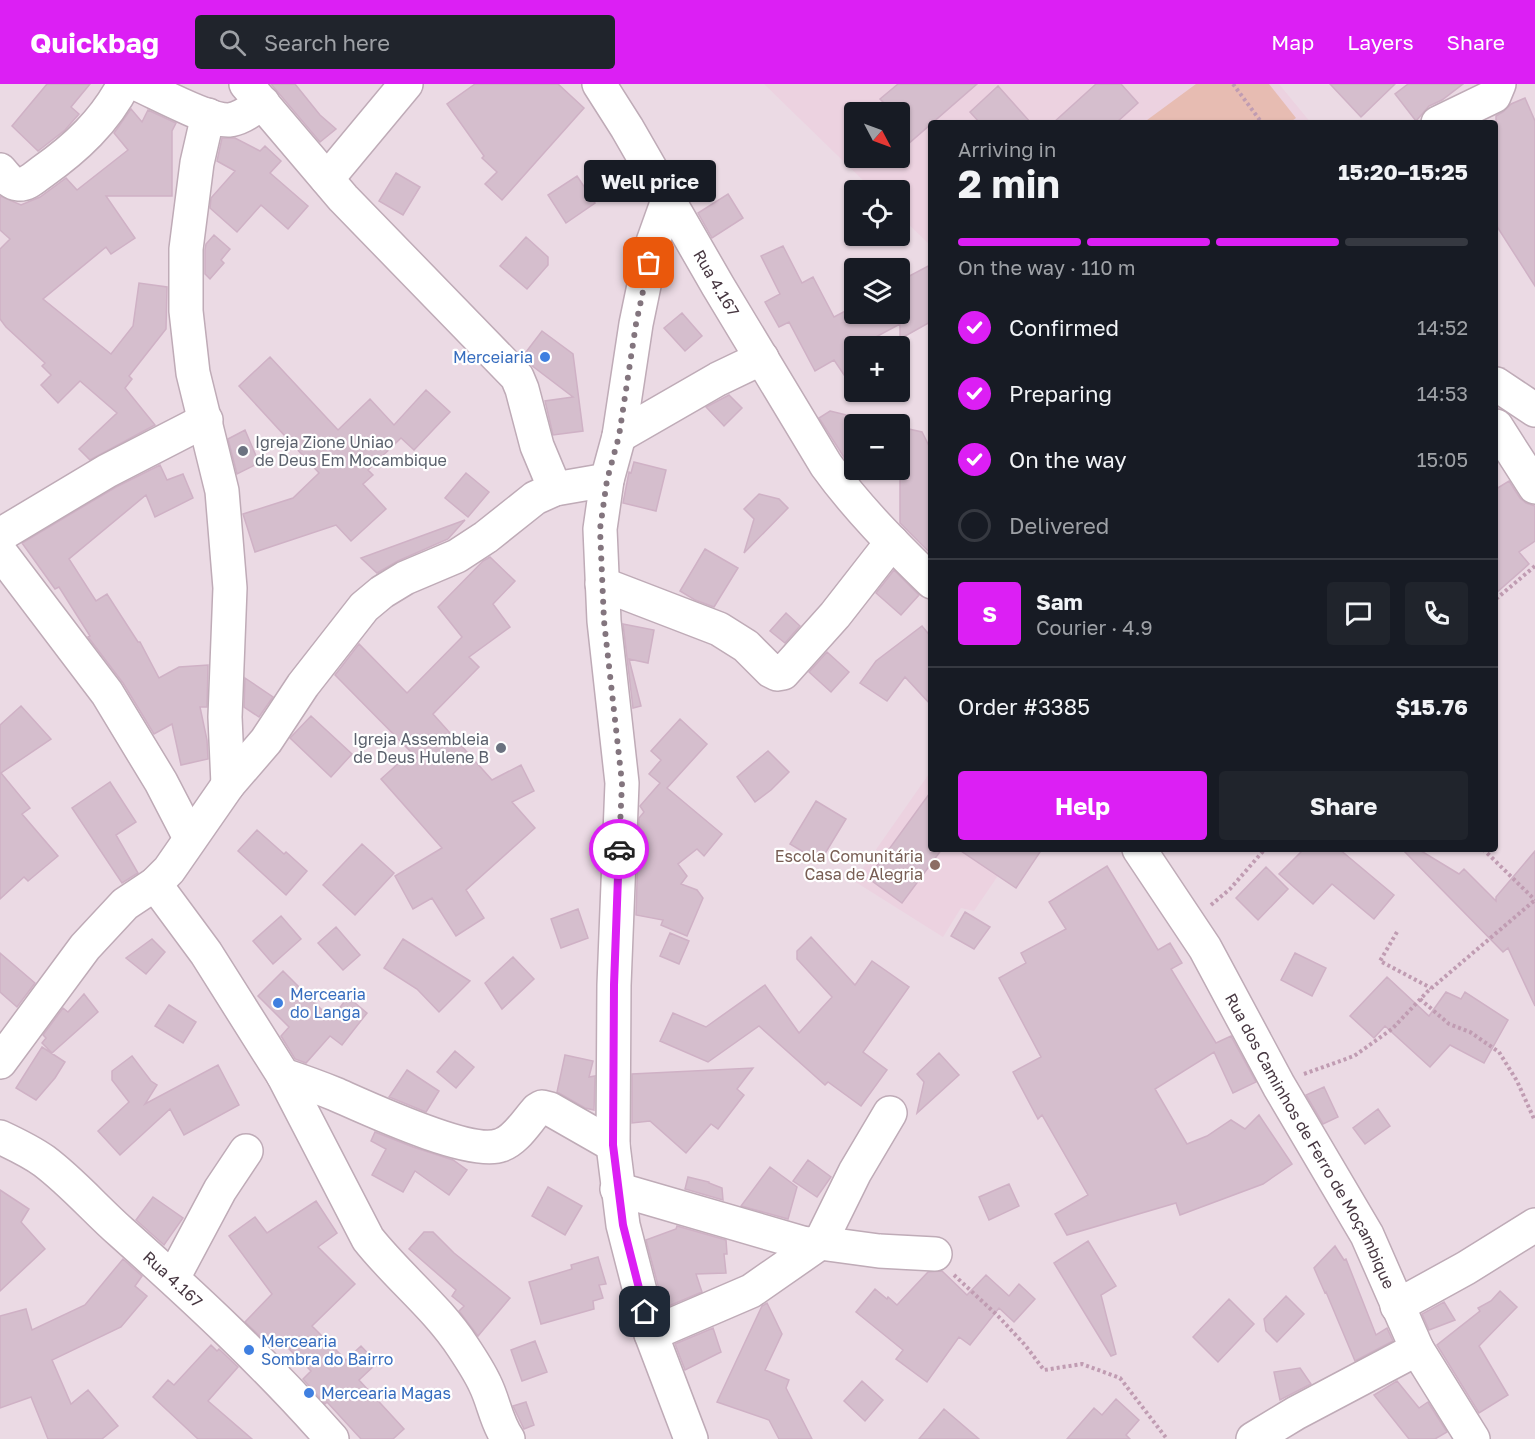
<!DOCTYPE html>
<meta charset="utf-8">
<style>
:root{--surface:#171b24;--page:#20242c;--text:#f1f3f6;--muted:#9ea1a6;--line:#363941;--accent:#dc1ff4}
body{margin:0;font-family:"Golos Text",sans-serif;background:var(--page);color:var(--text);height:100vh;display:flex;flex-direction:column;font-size:22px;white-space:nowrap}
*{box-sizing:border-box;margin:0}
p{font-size:20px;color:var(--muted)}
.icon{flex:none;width:33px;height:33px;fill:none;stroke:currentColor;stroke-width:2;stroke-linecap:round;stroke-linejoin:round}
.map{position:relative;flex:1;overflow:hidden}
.panel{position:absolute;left:928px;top:36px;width:570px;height:732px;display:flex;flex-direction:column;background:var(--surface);border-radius:6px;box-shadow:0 2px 4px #0004}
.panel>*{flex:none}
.needle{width:39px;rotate:131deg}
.controls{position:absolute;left:844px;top:18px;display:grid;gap:12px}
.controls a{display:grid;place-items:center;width:66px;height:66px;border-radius:6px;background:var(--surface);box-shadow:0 2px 4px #0004;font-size:30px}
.pin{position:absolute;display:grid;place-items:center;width:51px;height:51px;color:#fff;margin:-26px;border-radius:12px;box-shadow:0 3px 9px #0006}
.courier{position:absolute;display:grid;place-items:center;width:60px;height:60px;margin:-30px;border:4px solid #dc1ff4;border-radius:50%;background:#fff;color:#222;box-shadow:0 2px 8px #0007}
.bubble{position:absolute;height:42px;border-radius:6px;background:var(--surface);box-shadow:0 2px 4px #0004;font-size:20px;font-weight:700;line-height:42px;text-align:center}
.summary em{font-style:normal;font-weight:700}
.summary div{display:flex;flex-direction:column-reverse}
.summary{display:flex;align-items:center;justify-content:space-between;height:102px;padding:0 30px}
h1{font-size:39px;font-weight:700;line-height:45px}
.bar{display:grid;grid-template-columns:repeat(4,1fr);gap:9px 6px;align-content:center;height:72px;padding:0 30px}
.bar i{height:8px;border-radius:4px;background:var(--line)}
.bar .active{background:var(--accent)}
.bar p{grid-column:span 4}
.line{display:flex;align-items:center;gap:15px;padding:0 30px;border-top:2px solid var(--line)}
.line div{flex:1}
.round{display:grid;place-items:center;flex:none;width:63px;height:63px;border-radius:6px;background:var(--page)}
ol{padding:0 30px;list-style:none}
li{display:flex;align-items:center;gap:18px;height:66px}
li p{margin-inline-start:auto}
li .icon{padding:6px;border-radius:50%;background:var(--accent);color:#fff;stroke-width:4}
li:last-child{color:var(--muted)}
li i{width:33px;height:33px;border:3px solid var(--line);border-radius:50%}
.primary-button{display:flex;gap:12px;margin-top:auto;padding:12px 30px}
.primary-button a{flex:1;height:69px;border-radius:6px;background:var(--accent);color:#fff;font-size:24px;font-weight:700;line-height:69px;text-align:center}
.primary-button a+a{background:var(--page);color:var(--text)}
header{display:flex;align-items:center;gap:36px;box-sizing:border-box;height:84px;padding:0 30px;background:var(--accent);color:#fff}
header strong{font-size:28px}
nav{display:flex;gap:33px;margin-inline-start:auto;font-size:21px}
.search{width:420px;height:54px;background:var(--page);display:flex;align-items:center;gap:15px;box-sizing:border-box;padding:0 21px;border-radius:6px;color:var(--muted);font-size:22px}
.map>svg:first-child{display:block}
</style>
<header>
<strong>Quickbag</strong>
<div class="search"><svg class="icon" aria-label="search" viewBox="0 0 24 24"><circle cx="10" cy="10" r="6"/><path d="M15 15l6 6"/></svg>Search here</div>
<nav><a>Map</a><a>Layers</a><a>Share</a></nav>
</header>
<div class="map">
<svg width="1535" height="1355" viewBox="0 0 1535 1355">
<rect width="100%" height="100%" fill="#f3e8ef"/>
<!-- residential -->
<path fill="#ebdae4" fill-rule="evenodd" d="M0 0H1535V1355H0ZM855 28H900V74H855ZM932 39H1496V765H932ZM855 106H900V152H855ZM855 184H900V230H855ZM855 262H900V308H855ZM855 340H900V386H855Z"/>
<!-- education -->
<path fill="#ecd2e0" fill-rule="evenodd" d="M764 0H1279L1311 39H932L931 162 900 132V106H873ZM855 28H900V74H855Z
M931 687 932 765H1016L974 827 961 824 943 853 854 797Z"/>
<!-- green -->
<path fill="#e7bcb2" d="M1196 0H1269L1296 34 1289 39H1143Z"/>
<!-- building -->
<path fill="#d5becd" stroke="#cfb1c5" stroke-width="1.5" d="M47 0H90L71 23 79 30 65 46 38 67 12 42Z
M271 0H295L320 31 336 45 320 58Z
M475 0H558L584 24 502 116 485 100 497 88 482 74 484 72 447 20Z
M898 0H977L900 67V28H893L880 15Z
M1096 0H1121L1138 19 1116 39H1053Z
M1330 0H1395L1361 33Z
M1408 0H1463L1442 16 1429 22 1416 37 1395 10Z
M998 2 1031 39H980L970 28Z
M1525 14 1535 37V202L1496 141V32L1503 28 1511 20Z
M131 25 142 38 148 26 176 39 172 47V112H106L135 154 111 170 106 163 43 215 111 270 133 242 139 199 167 203 166 245 129 292 132 295 125 304 155 341 90 376 79 365 117 329 80 297 58 319 41 301 51 291 42 282 45 279 6 243 0 235V165L10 155 0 146V112L21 121 40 113 66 94 77 106 128 66 114 49Z
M222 54H235L260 67 265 62 281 77 270 89 308 122 288 145 261 121 237 148 210 124 211 114 235 87 217 77Z
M396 89 420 103 403 131 379 117Z
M577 92 595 119 566 139 548 111Z
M728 110 743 134 712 154 698 129Z
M214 151 230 165 221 176 224 179 210 195 205 190V166L206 160Z
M526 153 548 173V181L527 205 500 182Z
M783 162 802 199 813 193 834 233 855 222V230H900V197L932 180V237L900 255V240L859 262H855V307L834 276 815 287 789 238 779 243 765 218 780 210 761 172Z
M682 229 702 252 685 267 664 244Z
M542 247 573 270 583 347 553 351 545 317 573 313 531 281 523 272Z
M270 273 338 346 370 315 394 341 426 306 450 328 414 366 401 354 368 386 373 391 363 400 386 425 351 457 336 441 255 468 243 430 293 414 319 389 239 302Z
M729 311 742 324 724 342 706 323Z
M830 327 855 333V373L847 378 819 334Z
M900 343 922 348 932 368V471L900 439Z
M245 346 259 379 237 390 228 355Z
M634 378 666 386 656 427 623 419 629 388 631 389Z
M160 381 167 396 183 390 193 414 155 433 146 411 69 475 96 517 107 510 138 558H140L159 594 179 583 208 581 207 623H200L207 656 208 675 181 681 172 640 154 650 123 599 88 553 90 552 59 503 55 505 22 459 116 403Z
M466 389 489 408 468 433 445 414Z
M1509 397 1520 414 1526 419 1535 422V457L1519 468 1529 480 1496 509V405Z
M759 410 779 415 788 424 744 469 754 435 744 425Z
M465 436 448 455 398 477 377 489 361 474Z
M705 465 738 484 714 523 695 516 680 507Z
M490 473 515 497 493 520 510 543 469 573 479 583 433 630 492 696 521 681 534 707 512 718 535 744 466 806 484 834 456 852 432 814 413 825 395 792 442 764 381 695 411 668 335 591 359 560 407 609 462 553 438 523 483 477Z
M894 486 919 511 901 531 876 509Z
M786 529 800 542 785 559 770 547Z
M623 540 654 546 648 579 629 575 641 622 633 624Z
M922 542 932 554V622L905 593 887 617 860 599 876 577Z
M827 568 849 588 831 608 809 588Z
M245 594 273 613 259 633 244 623Z
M21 622 51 655 1 689 30 724 22 730 58 772 28 797 24 793 0 815V641Z
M311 632 352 670 331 693 290 654Z
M680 635 707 660 667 704 722 750 704 772 697 765 678 780 687 792 681 800 697 806 703 814 687 852 661 841 663 836 636 831 639 734 644 728 640 722 660 699 649 690 661 676 651 667Z
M768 667 789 688 771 706 755 718 737 693Z
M110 698 136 738 116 751 138 789 122 799 72 724Z
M932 706V765H942L902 819 868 794Z
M816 717 846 735 820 778 790 760Z
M257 746 284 770 286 768 307 787 286 811 238 767Z
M362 760 394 789 355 831 323 801Z
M958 765H1042L1016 804Z
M1304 765H1339L1394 811 1374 835 1332 800 1313 820 1279 790Z
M1402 765H1418L1459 790 1464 785 1496 817V813L1535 767V922L1508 864 1503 868Z
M1107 782 1158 866 1170 859 1182 879 1171 885 1216 959 1231 952 1256 998 1233 1009 1214 968 1155 1005 1187 1060 1207 1052 1231 1036 1245 1045 1259 1031 1292 1080 1263 1100 1180 1131 1176 1119 1067 1151 1055 1130 1088 1111 1042 1031 1038 1035 1013 988 1041 973 999 894 1026 879 1021 869 1066 845 1049 818Z
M1266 783 1288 805 1258 836 1236 814Z
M578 825 588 854 561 864 551 835Z
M965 828 990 843 974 865 951 852Z
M281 832 301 855 273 880 253 857Z
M336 843 360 871 343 886 318 859Z
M670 849 689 857 679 880 660 872Z
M811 853 855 901 872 877 909 903 863 968 887 986 861 1022 828 998 825 1001 759 942 708 978 660 957 673 929 706 943 765 901 799 949 832 913 797 875V867Z
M152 855 165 868 146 890 126 874Z
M403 855 470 897 439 928 417 905 384 884Z
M0 869 35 899 17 923 0 908Z
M1295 869 1326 884 1312 912 1281 896Z
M513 873 534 895 502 925 485 899Z
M283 887 331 935 348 913 367 929 342 961 330 952 306 979 295 975 281 952 289 943 258 912Z
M1387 893 1429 932 1446 908 1461 915 1465 908 1508 936 1484 979 1450 961 1430 983 1385 942 1374 954 1350 932Z
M84 910 98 928 52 969 42 959 46 954 43 951 63 924 68 928Z
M169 921 196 938 183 959 155 942Z
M42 963 65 978 55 994 36 1016 16 1004Z
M455 967 474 983 456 1004 437 988Z
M939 969 959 991 917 1029 924 998 917 990Z
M565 971 593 977 589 993 595 992 594 1026 585 1024 557 1008Z
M132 972 151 997 157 1001 145 1020 218 981 239 1021 184 1051 170 1025 120 1071 98 1047 129 1018 112 996V987Z
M753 984 737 1005 744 1011 718 1045 711 1040 686 1069 650 1037 632 1039V990Z
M407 986 439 1007 426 1028 389 1013Z
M1324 1003 1338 1033 1323 1040 1306 1011Z
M1378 1025 1390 1042 1365 1060 1353 1044Z
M375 1048 413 1063 453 1076 467 1086 449 1111 415 1087 403 1108 372 1091 386 1065 371 1057Z
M808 1076 831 1093 817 1113 793 1097Z
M770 1083 797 1103 788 1135 741 1122Z
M688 1093 709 1098V1099L722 1104 723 1116 685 1105Z
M1009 1100 1019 1122 989 1136 979 1113Z
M548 1103 582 1122 565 1151 532 1132Z
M0 1106 29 1125 21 1138 45 1165 0 1207Z
M153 1113 183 1134 164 1161 136 1136Z
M316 1117 337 1149 318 1163 355 1200 312 1242 346 1276 361 1262 377 1279 359 1296 404 1345 393 1355H361L327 1318 325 1320 303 1295 311 1287 278 1254 270 1262 245 1238 272 1210 229 1152 255 1133 267 1149Z
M677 1142 726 1156 727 1170H724L726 1189 696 1190 702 1208 664 1224 646 1156 676 1145Z
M424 1148H433L454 1169 510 1214 478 1252 459 1227 464 1222 452 1212 456 1206 409 1165Z
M1088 1157 1116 1202 1101 1211 1116 1270 1111 1272 1054 1179Z
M1335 1162 1344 1176 1346 1175 1376 1251 1387 1244 1393 1257 1355 1277 1326 1208 1325 1209 1314 1184Z
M598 1173 606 1200 599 1201 603 1214 593 1217 594 1225 541 1240 529 1198 572 1185 571 1181Z
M123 1175 142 1192 135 1202 147 1212 121 1243 52 1276 71 1320 88 1306 118 1342 102 1355H48L31 1313 0 1324V1232L26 1225 32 1246 85 1221Z
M942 1187 967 1211 986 1191 1009 1212 1019 1200 1035 1215 1014 1238 999 1224 970 1261 959 1253 927 1298 896 1275 903 1266 856 1228 875 1205 887 1215 888 1213 897 1221 928 1188Z
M1500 1207 1517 1223 1479 1262 1508 1311 1479 1329 1437 1261 1480 1227 1478 1224 1491 1217Z
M1286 1212 1304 1230 1277 1258 1266 1247 1264 1235Z
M1229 1215 1254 1240 1218 1278 1193 1253Z
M1444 1218 1455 1236 1429 1246 1422 1230Z
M767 1219 782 1250 765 1286 789 1296 786 1304 812 1355H779L769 1336 717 1318 762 1222Z
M713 1244 721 1268 685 1286 675 1260Z
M535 1257 547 1288 522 1297 511 1266Z
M211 1261 217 1267 219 1265 238 1283 208 1317 252 1355H198L153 1313 168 1296 174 1301Z
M1300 1284 1311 1300 1280 1316 1274 1288Z
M862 1297 883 1316 865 1337 844 1317Z
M1397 1297 1419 1324 1428 1318 1447 1348 1435 1355H1409L1374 1311Z
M1116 1315 1139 1336 1126 1351 1130 1355H1067L1094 1324 1102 1331Z
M526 1318 534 1341 524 1345 513 1322Z
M944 1325 979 1355H919Z"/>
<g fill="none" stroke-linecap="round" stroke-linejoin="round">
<defs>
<g id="minor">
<path d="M137 0C158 9 208 37 229 36 241 35 253 25 263 19"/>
<path d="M246 0 343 114 517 293 522 305 537 362 555 405"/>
<path id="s1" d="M599 0 627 44 718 202 826 381C857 424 894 461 932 498"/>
<path d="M208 31 197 79 186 165V227L193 289 222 407 230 504 225 633 228 701"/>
<path d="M1438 39 1494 12 1499 0"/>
<path d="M0 86C5 92 10 99 18 100 27 101 35 93 42 88 76 64 105 37 124 0"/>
<path d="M327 95 406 0"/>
<path d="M668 116 653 158 636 240 619 352 607 396 600 445 604 537 622 699 614 901 613 1061 623 1141 651 1250 691 1355"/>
<path d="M1496 300 1535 326"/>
<path d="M1496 342 1535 403"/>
<path d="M619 352 718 295 762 274"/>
<path d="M0 451 107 387 206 336"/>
<path d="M0 468 107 609 161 698 190 754"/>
<path d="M602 500 719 545 746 562 771 587 777 590 783 589 835 531 892 458"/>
<path id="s2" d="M1139 765 1205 864 1279 1002 1367 1151 1417 1265 1473 1355"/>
<path d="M155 800 206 869 283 991 368 1155C398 1193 437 1223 463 1263 471 1275 479 1287 485 1300 494 1318 496 1338 508 1355"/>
<path d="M0 978 85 863 125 820 155 800 169 786 228 701 266 657 303 601 364 523 382 508 405 494 457 472 486 453 535 414 555 405 607 396"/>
<path d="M283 991C301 997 318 1003 335 1010 367 1024 471 1073 501 1061 516 1056 527 1037 537 1026L542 1023 550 1025 613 1061"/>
<path id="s3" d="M0 1053C15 1060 30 1067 44 1077 72 1098 95 1125 121 1148 195 1214 267 1281 332 1355"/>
<path d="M617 1105 806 1160 820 1159 879 1167 935 1170"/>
<path d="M173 1194 220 1106 246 1067"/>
<path d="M1397 1222 1466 1184 1535 1141"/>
<path d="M651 1250 751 1207 820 1159 855 1088 890 1029"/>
<path d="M1253 1355 1296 1329 1417 1265"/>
</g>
</defs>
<!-- minor casing -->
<use href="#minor" stroke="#bfabb7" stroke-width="36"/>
<!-- path -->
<path stroke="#c09cb2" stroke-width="4" stroke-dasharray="3 3" stroke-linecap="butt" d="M1233 0 1262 39
M1496 515 1535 482
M1483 765 1535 816
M1211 821 1230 805 1265 765
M1397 848 1380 877 1431 904
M1420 915 1449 940 1470 948 1499 968 1517 997 1535 1037
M1304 990 1354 972 1392 945 1427 908 1535 816
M954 1191 998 1232 1025 1261 1044 1286 1082 1280 1120 1294 1167 1355"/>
<!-- minor -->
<use href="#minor" stroke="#fff" stroke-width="33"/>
</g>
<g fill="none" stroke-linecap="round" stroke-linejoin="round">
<!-- done -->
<path stroke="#83757e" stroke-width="6" stroke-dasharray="0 10.8" d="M619 765 622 699 604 537 600 445 607 396 619 352 636 240 649 179"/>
<!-- route -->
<path stroke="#dc1ff4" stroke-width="8" d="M619 765 614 901 613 1061 623 1141 645 1228"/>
</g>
<!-- markers -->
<g fill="#3f7fe0" stroke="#fff" stroke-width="2">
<circle cx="545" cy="273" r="6"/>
<circle cx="278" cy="919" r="6"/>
<circle cx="249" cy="1266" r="6"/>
<circle cx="309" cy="1309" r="6"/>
</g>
<g fill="#6b7280" stroke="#fff" stroke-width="2">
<circle cx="243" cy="367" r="6"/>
<circle cx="501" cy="664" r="6"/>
</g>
<circle fill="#8d6e63" stroke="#fff" stroke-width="2" cx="935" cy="781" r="6"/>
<g text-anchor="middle" stroke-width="4.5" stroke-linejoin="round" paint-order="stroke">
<!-- street labels -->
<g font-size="16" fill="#473741" stroke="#fff">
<text dy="6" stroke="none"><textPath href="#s1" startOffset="231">Rua 4.167</textPath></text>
<text dy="6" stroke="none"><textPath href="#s2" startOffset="339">Rua dos Caminhos de Ferro de Moçambique</textPath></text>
<text dy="6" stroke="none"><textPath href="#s3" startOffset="225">Rua 4.167</textPath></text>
</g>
<!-- shop labels -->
<g font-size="16" fill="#366cbe" stroke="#fff" text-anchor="start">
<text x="533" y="279" text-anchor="end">Merceiaria</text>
<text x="290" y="916">Mercearia<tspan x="290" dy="18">do Langa</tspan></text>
<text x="261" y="1263">Mercearia<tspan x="261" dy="18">Sombra do Bairro</tspan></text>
<text x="321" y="1315">Mercearia Magas</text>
</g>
<!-- worship labels -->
<g font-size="16" fill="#5b616d" stroke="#fff" text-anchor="start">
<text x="255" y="364">Igreja Zione Uniao<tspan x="255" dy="18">de Deus Em Mocambique</tspan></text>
<text x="489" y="661" text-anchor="end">Igreja Assembleia<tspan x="489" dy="18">de Deus Hulene B</tspan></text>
</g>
<!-- education labels -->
<g font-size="16" fill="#785e54" stroke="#fff" text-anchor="end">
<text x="923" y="778">Escola Comunitária<tspan x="923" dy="18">Casa de Alegria</tspan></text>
</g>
</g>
</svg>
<div class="controls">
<a><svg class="needle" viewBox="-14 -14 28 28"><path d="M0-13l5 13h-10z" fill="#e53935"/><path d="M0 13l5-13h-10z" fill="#9ea1a6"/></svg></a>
<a><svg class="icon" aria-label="locate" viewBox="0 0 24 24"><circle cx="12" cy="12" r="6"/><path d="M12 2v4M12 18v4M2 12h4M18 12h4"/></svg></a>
<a><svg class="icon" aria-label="layers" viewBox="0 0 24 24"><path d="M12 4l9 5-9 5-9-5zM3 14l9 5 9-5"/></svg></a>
<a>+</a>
<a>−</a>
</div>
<div class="pin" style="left:649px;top:179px;background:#ea580c"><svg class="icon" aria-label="bag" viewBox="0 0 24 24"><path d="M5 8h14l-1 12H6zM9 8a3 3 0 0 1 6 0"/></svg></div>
<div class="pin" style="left:645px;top:1228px;background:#1f2937"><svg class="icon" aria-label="home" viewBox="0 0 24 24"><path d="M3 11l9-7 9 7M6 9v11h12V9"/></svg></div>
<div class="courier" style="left:619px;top:765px"><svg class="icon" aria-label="car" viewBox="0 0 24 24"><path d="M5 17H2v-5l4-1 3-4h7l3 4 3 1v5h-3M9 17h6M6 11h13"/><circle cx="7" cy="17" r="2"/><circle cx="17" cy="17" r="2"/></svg></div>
<div class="bubble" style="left:584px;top:76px;width:132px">Well price</div>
<section class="panel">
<div class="summary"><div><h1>2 min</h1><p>Arriving in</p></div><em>15:20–15:25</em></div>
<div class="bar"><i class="active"></i><i class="active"></i><i class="active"></i><i></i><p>On the way · 110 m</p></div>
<ol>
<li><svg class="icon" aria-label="check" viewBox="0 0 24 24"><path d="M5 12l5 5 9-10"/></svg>Confirmed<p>14:52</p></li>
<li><svg class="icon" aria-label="check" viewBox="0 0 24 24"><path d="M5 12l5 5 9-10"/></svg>Preparing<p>14:53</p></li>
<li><svg class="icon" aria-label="check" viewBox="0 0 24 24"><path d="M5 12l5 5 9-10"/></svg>On the way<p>15:05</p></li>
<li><i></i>Delivered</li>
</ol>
<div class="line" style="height:108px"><b class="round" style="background:var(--accent);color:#fff">S</b><div><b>Sam</b><p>Courier · 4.9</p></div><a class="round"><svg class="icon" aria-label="chat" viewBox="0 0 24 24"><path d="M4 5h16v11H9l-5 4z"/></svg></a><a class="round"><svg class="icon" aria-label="phone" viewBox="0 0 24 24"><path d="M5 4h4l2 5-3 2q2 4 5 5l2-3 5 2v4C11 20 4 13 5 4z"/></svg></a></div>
<div class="line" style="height:78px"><div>Order #3385</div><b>$15.76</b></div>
<div class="primary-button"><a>Help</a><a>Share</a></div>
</section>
</div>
